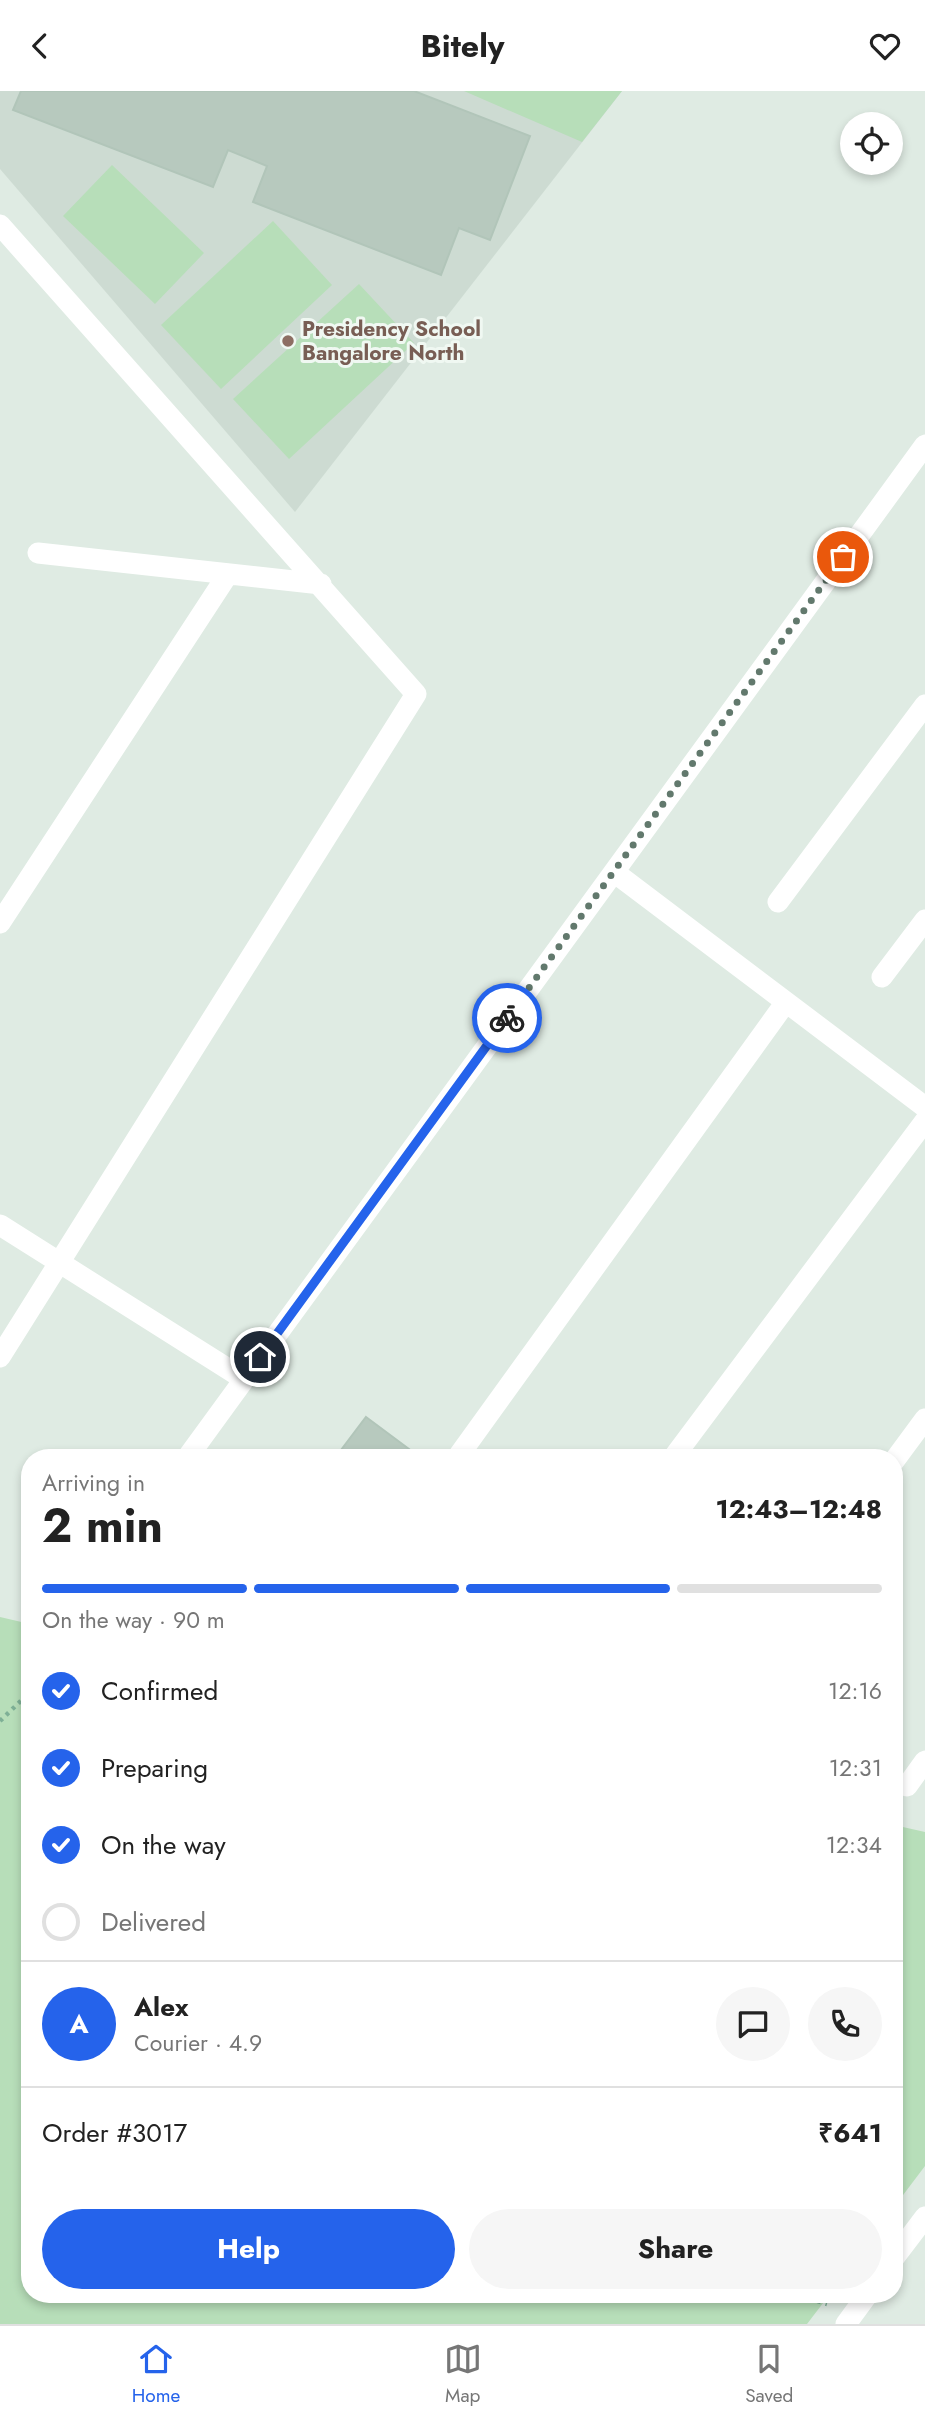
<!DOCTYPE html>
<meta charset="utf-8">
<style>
:root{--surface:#fff;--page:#f6f6f6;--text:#222;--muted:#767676;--line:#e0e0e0;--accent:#2563eb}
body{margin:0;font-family:Jost,sans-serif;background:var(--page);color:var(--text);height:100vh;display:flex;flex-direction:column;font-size:26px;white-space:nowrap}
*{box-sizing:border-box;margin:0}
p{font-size:23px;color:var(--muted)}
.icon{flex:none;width:38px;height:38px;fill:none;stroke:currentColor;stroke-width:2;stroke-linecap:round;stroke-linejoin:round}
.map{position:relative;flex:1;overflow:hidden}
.panel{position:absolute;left:21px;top:1358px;width:882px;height:854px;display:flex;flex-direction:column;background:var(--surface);border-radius:28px;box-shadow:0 4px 10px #0003}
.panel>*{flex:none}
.fabs{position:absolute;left:840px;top:21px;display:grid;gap:14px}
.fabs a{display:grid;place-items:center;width:63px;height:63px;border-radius:50%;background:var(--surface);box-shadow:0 4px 10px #0003;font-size:35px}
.pin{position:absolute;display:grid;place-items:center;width:60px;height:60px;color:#fff;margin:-30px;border:4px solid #fff;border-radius:50%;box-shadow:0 2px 7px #0007}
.courier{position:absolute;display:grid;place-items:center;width:70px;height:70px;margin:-35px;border:5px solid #2563eb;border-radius:50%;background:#fff;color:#222;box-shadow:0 2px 9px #0007}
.overview em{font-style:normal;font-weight:700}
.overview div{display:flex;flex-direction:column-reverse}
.overview{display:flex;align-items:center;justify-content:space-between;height:119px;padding:0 21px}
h1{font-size:46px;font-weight:700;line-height:52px}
.bar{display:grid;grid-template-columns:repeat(4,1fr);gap:10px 7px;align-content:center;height:84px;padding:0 21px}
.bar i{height:9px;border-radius:5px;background:var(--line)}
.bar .current{background:var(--accent)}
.bar p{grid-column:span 4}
.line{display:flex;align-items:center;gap:18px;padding:0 21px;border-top:2px solid var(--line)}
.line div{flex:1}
.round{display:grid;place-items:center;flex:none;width:74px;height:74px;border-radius:37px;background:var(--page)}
ol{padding:0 21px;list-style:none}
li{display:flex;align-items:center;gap:21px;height:77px}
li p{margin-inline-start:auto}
li .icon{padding:7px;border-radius:50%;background:var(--accent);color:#fff;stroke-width:4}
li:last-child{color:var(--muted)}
li i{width:38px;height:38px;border:4px solid var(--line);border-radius:50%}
.cta{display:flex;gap:14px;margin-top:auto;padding:14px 21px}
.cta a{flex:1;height:80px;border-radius:42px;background:var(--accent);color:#fff;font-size:28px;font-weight:700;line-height:80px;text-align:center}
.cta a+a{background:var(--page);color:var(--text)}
header{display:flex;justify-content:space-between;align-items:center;height:91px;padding:0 21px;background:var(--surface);font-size:32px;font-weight:700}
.dock{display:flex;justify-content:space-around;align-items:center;height:98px;border-top:2px solid var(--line);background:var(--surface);font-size:19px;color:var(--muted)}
.dock a{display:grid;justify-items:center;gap:4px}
.dock .current{color:var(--accent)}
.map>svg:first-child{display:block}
</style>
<header><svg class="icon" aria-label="back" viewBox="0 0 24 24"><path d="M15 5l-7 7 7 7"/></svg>Bitely<svg class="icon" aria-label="heart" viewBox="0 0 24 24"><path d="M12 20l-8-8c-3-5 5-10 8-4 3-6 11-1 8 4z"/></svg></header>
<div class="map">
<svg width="925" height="2233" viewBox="0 0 925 2233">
<rect width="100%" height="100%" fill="#dfebe3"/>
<!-- built -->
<path fill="#cddbd2" d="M0 0H622L295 421 0 78Z"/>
<!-- green -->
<path fill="#b7deb9" d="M464 0H622L582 51Z
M112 74 204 162 155 213 63 125Z
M273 130 332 194 221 298 161 234Z
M359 193 414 252 289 368 233 308Z
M0 1526 30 1533V2203H830L807 2233H0Z
M894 1734 925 1741V2075L894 2116Z"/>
<!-- building -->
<path fill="#b7c9be" stroke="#b1c5b9" stroke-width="2" d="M21 0H414L530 45 490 149 459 137 441 184 253 111 267 75 228 59 213 96 13 19Z
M366 1326 421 1367H335Z"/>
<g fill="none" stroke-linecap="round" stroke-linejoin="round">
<!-- path -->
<path stroke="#7eb096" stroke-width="4.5" stroke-dasharray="3.5 5" stroke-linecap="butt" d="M0 1630 30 1601
M793 2203 827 2213"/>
<!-- minor -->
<path stroke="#fff" stroke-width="21" d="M0 134 416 603 0 1266
M38 462 321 493
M614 781 925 1016
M778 811 925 614
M0 832 228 483
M882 886 925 829
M0 1134 244 1288
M187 1367 925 354
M457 1367 786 911
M673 1367 925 1030
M894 1370 925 1328
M907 1695 925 1670
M894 2167 925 2126
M846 2233 868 2203"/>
</g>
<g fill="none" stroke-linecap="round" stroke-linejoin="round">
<!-- done -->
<path stroke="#62796d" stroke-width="7" stroke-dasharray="0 12.6" d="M507 927 843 466"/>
<!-- route -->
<path stroke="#2563eb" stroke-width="9" d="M260 1266 507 927"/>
</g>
<!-- markers -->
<circle fill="#8d6e63" stroke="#f0f8f2" stroke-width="2.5" cx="288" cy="250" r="7"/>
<g text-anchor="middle" stroke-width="6" stroke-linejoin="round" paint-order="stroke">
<!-- education labels -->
<g font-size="21" font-weight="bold" fill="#785e54" stroke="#f0f8f2" text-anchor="start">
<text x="302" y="245">Presidency School<tspan x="302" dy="24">Bangalore North</tspan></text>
</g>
</g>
</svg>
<div class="fabs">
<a><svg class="icon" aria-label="locate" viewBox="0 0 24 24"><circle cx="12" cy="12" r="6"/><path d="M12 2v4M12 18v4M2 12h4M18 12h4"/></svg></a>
</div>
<div class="pin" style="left:843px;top:466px;background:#ea580c"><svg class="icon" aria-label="bag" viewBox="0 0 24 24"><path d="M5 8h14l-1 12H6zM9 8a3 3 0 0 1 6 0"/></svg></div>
<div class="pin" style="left:260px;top:1266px;background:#1f2937"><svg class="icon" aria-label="home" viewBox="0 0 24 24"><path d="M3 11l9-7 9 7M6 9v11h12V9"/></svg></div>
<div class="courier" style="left:507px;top:927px"><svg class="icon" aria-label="bike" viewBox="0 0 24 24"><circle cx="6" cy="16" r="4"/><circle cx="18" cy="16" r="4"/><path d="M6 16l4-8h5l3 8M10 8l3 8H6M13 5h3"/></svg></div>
<section class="panel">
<div class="overview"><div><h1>2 min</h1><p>Arriving in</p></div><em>12:43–12:48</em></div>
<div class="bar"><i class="current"></i><i class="current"></i><i class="current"></i><i></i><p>On the way · 90 m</p></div>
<ol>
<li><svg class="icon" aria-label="check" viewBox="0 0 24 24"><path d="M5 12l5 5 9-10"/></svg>Confirmed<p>12:16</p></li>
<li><svg class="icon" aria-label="check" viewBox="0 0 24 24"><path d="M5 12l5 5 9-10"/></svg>Preparing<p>12:31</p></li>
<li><svg class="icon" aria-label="check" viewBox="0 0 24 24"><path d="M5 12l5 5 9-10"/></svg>On the way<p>12:34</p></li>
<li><i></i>Delivered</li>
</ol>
<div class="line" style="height:126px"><b class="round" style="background:var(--accent);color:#fff">A</b><div><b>Alex</b><p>Courier · 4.9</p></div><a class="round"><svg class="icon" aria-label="chat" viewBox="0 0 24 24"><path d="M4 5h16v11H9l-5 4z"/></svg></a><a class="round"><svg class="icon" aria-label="phone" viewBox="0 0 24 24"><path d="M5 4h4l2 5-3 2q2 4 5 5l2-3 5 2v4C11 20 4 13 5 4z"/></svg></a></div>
<div class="line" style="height:91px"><div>Order #3017</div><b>₹641</b></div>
<div class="cta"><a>Help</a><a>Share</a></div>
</section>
</div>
<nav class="dock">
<a class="current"><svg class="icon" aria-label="home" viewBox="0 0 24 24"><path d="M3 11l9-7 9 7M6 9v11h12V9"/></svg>Home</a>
<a><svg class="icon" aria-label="map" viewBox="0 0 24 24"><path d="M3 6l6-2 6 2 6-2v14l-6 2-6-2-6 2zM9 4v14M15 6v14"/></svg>Map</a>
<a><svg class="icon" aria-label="saved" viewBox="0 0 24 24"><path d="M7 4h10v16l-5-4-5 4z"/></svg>Saved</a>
</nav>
